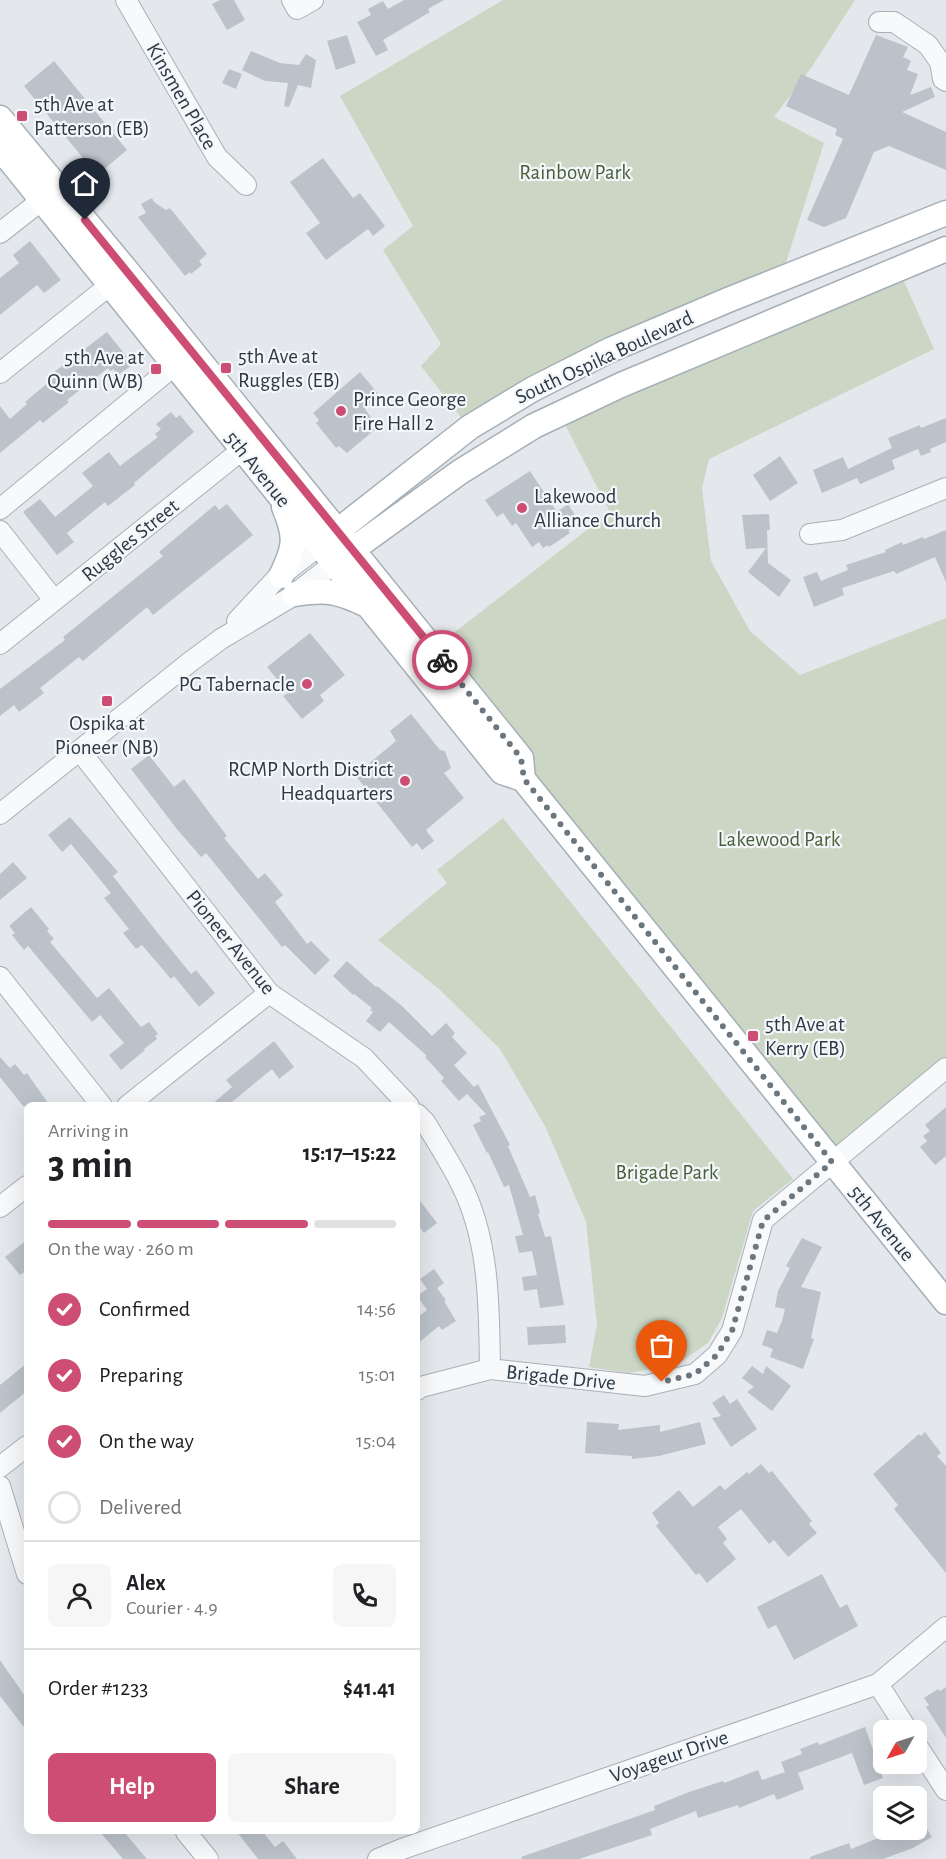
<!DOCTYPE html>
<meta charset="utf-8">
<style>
:root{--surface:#fff;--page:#f6f6f6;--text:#202124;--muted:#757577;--line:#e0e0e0;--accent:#cd4d74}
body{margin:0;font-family:"Alegreya Sans",sans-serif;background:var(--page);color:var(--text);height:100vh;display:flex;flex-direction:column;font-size:22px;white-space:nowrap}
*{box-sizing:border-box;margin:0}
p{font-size:20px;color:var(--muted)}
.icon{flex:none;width:33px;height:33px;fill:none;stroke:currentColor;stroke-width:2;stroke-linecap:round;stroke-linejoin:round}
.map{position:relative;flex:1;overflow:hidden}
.panel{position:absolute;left:24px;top:1102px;width:396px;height:732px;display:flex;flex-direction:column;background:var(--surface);border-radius:9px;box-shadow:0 6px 24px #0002}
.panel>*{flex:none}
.needle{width:39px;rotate:231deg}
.tools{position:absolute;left:873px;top:1720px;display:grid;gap:12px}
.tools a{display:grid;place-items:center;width:54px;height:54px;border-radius:9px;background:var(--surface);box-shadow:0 6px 24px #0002;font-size:30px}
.pin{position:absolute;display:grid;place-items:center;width:51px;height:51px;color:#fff;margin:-62px -26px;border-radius:50% 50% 50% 0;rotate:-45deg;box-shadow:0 0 6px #0007}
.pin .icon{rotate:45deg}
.courier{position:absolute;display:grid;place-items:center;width:60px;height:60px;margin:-30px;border:4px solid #cd4d74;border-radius:50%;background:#fff;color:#222;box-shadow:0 2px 8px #0007}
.head em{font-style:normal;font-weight:700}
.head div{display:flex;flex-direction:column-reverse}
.head{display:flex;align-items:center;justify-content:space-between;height:102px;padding:0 24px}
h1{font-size:39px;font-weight:700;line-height:45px}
.bar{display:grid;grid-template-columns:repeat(4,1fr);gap:9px 6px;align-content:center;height:72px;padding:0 24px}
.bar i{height:8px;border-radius:4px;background:var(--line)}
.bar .selected{background:var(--accent)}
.bar p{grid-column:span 4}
.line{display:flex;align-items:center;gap:15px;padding:0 24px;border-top:2px solid var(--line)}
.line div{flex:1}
.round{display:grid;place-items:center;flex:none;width:63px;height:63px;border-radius:9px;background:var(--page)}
ol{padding:0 24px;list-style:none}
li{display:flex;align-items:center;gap:18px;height:66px}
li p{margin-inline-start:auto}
li .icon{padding:6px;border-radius:50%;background:var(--accent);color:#fff;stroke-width:4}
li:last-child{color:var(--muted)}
li i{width:33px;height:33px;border:3px solid var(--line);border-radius:50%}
.cta{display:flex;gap:12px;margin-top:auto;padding:12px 24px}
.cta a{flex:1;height:69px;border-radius:9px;background:var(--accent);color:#fff;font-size:24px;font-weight:700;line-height:69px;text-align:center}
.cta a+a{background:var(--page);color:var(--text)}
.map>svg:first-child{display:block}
</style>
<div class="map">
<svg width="946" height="1859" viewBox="0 0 946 1859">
<rect width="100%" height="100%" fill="#e4e8ec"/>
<!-- green -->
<path fill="#ccd6c5" d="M503 0H855L811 68 774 117 824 143 782 275 463 420 421 366 441 344 383 250 413 226 340 96Z
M899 270 934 349 709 459 702 488 711 561 750 631 800 675 946 618V1062L823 1156 420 659 610 512 556 407Z
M503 818 793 1179 753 1211 722 1318 708 1343 676 1365 629 1373 589 1367 597 1324 586 1222 545 1126 500 1049 440 990 378 940 447 883 437 870Z"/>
<!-- building -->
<path fill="#bbc2c9" d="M220 0H234L245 20 227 30 212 4Z
M404 0H444L428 9 430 12 383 40 388 50 376 56 357 22 371 15 368 9 383 1 388 9Z
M347 35 356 63 336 70 327 41Z
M876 35 908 47 903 57 911 61 907 70 918 74 910 95 931 87 935 97 902 112 946 132V170L889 146 874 152 846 218 824 227 807 220 843 139 835 135 837 129 786 106 801 74 849 95Z
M251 51 280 63 299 65 306 54 316 60 311 88 298 85 289 107 284 106 288 83 265 81 242 70Z
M54 61 127 150 97 175 24 86Z
M229 69 242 74 236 89 222 83Z
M323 158 353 198 360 193 385 226 373 236 368 229 326 260 306 233 320 223 290 182Z
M152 198 154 202 166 210 170 208 207 254 199 261 202 265 191 274 190 272 185 276 138 217 146 213 141 204Z
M30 241 61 280 44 293 37 285 0 315V278L19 263 13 255Z
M107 332 127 357 125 359 131 366 118 375 113 369 111 371 108 368 67 400 69 402 43 423 40 420 0 453V406L10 419 27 404 25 402 56 376 53 373Z
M360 372 380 396 365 409 378 427 347 453 339 446 336 448 316 423 319 420 313 413Z
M171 412 176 418 180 415 194 432 134 483 135 485 108 506 105 502 67 533 74 542 57 555 23 512 40 499 55 517 93 486 82 473 109 452 120 466 158 437 155 434 161 429 156 424Z
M946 418V442L930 449 931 452 921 456 918 449 892 460 895 469 860 484 857 478 822 493 813 470 843 457 848 469 892 448 888 438 920 425 921 428Z
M780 456 798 483 770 501 753 475Z
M530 471 557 512 568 504 580 523 568 531 570 533 549 547 548 545 543 548 539 542 532 547 516 523 512 526 503 513 497 517 485 500Z
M227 504 253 535 153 615 147 607 83 661 79 657 40 688 44 693 19 712 14 705 0 716V689L65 640 63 637 163 556 159 552 215 505 219 510Z
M769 514 770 530H767L768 563 791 580 779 597 748 572 766 548 746 549 742 515Z
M946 530V582L935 557 896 574 894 571 842 588 844 595 814 607 803 577 817 572 821 581 848 570 846 565 886 552 885 550 902 542 903 545 923 537 924 539Z
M310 633 345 675 320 695 324 701 302 719 283 696 288 693 267 667Z
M411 714 440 750 445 751 451 768 444 773 464 798 426 830 434 841 422 850 417 843 412 847 355 775 396 741 390 731Z
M149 755 174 787 184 779 227 836 224 838 258 879 265 873 283 895 275 902 307 944 311 941 330 960 315 975 285 945 282 947 206 853 201 857 176 828 131 769Z
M70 817 118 872 113 876 157 932 191 974 196 970 215 993 199 1007 174 976 171 979 142 945 136 949 123 933 129 929 104 898 111 893 71 844 62 852 48 835Z
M13 862 27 878 0 900V874Z
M31 907 49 929 47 931 54 939 50 942 97 998 109 988 141 1027 149 1022 158 1034 155 1036 157 1039 144 1049 145 1050 121 1070 109 1055 124 1043 100 1015 92 1022 28 946 24 950 12 935 15 933 9 926Z
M347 961 376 987 377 986 402 1006 432 1036 446 1023 455 1033 452 1037 467 1053 454 1065 474 1087 478 1084 510 1145 508 1146 530 1197 535 1195 540 1213 538 1214 545 1237 551 1236 564 1305 540 1308 537 1289 524 1291 522 1277 537 1275 532 1251 519 1253 515 1236 523 1235 509 1185 504 1187 488 1152 487 1153 473 1125 481 1121 479 1117 486 1114 467 1094 459 1101 441 1081 444 1078 425 1057 427 1056 389 1022 380 1032 366 1021 373 1012 370 1010 372 1008 354 994 353 995 333 976Z
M274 1041 294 1067 279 1079 272 1069 227 1106H210L232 1087 226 1080Z
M0 1057 10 1068 15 1064 24 1075 27 1073 50 1106H23L0 1077Z
M946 1107V1156L935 1165 920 1147 927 1141 923 1136 930 1131 925 1125Z
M417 1197 437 1223 424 1233 417 1224Z
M802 1238 822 1247 801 1287 821 1292 811 1338 814 1339 803 1369 770 1357 773 1349 762 1345 767 1330 777 1333 782 1321 785 1309 775 1307 778 1291 790 1268 786 1266Z
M27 1240V1270L20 1275 5 1257Z
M434 1269 444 1283 437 1288 446 1300 444 1301 456 1321 442 1330 439 1326 417 1344V1318L427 1310 417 1296 427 1289 420 1279Z
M565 1325 566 1343 528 1345 527 1327Z
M27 1363V1391L0 1413V1385Z
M752 1366 763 1374 766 1366 791 1386 772 1411 747 1392 754 1387 742 1378Z
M724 1395 730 1404 737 1399 757 1429 731 1447 712 1418 721 1416 712 1403Z
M587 1422 619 1424 618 1430 660 1425V1432L700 1422 706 1444 659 1456 632 1459V1456L585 1453Z
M925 1432 941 1453 937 1456 946 1466V1573L894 1509 898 1505 873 1474 919 1434 921 1436Z
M761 1464 769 1473 772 1471 812 1521 809 1524 817 1533 788 1557 774 1540 769 1544 741 1509 718 1527 727 1539 723 1543 736 1559 707 1583 699 1573 696 1575 656 1526 659 1523 652 1513 679 1490 693 1507 720 1485 725 1490 747 1472 749 1474Z
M822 1574 840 1608 847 1604 858 1626 794 1660 776 1625 768 1629 757 1607Z
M0 1660 27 1699V1731L0 1696Z
M946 1687V1738L926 1707 929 1705 924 1698 938 1689 940 1691Z
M865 1727 883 1778 864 1785 852 1753 798 1773 804 1789 777 1800 774 1794 739 1808 738 1805 698 1818 696 1811 650 1829 652 1835 579 1859H522L521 1857 655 1810 654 1806 689 1792 723 1781 724 1783 758 1770 762 1780 785 1772 781 1762 802 1754 800 1749 818 1742 819 1745Z
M916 1811 932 1837 913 1848 883 1859H810V1857L849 1843 851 1849 898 1830H916Z
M100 1832H124L147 1859H123Z
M237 1832H263L275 1847 283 1841 297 1859H258Z"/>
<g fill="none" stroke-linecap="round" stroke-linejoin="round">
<defs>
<path id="minor" d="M126 0 217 157 246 185
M292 0 297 9 313 0
M879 22H894L928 45 940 62 943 79 946 81
M0 233 42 200
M0 373 120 277
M0 509 175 365
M0 531 54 600
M810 534 842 530 946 488
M237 621 276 579 320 545
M0 644 253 441
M80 751 269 993 364 1058 409 1106
M0 814 190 662 221 639 291 597 335 563
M0 977 102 1106
M127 1106 269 993
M417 1114 425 1122C437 1142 450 1162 460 1182 490 1240 489 1306 490 1369
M0 1207 27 1186
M417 1390 421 1387 490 1369 645 1386 695 1374 717 1355 732 1331 763 1220 946 1068
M0 1467 27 1446
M0 1486 27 1574
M878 1684 908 1731
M916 1744 946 1790
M186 1832 208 1859
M378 1859 402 1849 878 1684 946 1627"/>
<path id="major" d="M0 118 127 271 521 758 523 779
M0 148 502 772 523 779 946 1302
M326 540 470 427 533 389 610 350 728 300 946 213
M341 558 460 472 534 426 621 385 946 249
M281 576C295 547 297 538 284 507
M295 594C327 589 338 591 367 605"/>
</defs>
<!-- minor casing -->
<use href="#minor" stroke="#a9b0b6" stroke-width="22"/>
<!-- major casing -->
<use href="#major" stroke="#a4afb7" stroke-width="27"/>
<!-- minor -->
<use href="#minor" stroke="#f7f9fa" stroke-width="20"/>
<!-- major -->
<use href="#major" stroke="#fff" stroke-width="24"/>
</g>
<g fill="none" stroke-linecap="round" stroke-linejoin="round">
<!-- done -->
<path stroke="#6c767f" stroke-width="6" stroke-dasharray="0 10.8" d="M442 660 521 758 524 779 832 1162 763 1221 732 1331 717 1355 695 1374 662 1382"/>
<!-- route -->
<path stroke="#cd4d74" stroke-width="8" d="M85 220 442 660"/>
</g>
<!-- markers -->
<g fill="#cd4d74" stroke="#f4f7f9" stroke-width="2">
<rect x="16" y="110" width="12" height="12" rx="3"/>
<rect x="220" y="362" width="12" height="12" rx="3"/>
<rect x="150" y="363" width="12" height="12" rx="3"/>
<circle cx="341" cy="411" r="6"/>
<circle cx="522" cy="508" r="6"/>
<circle cx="307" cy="684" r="6"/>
<rect x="101" y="695" width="12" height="12" rx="3"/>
<circle cx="405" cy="781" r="6"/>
<rect x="747" y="1030" width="12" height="12" rx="3"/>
</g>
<g text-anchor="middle" stroke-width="4.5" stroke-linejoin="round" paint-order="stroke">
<!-- street labels -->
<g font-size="21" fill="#2c3844" stroke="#f4f7f9">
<text transform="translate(182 96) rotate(60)" y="7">Kinsmen Place</text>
<text transform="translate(604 357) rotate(-25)" y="7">South Ospika Boulevard</text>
<text transform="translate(258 469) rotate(51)" y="7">5th Avenue</text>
<text transform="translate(130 540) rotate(-39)" y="7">Ruggles Street</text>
<text transform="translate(231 942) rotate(51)" y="7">Pioneer Avenue</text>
<text transform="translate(882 1223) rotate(51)" y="7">5th Avenue</text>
<text transform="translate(561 1377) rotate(6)" y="7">Brigade Drive</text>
<text transform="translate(669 1756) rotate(-19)" y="7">Voyageur Drive</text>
</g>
<!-- poi labels -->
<g font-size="21" fill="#2c3844" stroke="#f4f7f9" text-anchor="start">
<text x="34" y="111">5th Ave at<tspan x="34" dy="24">Patterson (EB)</tspan></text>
<text x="238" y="363">5th Ave at<tspan x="238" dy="24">Ruggles (EB)</tspan></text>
<text x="144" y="364" text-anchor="end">5th Ave at<tspan x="144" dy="24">Quinn (WB)</tspan></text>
<text x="353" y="406">Prince George<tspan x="353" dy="24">Fire Hall 2</tspan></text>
<text x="534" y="503">Lakewood<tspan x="534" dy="24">Alliance Church</tspan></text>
<text x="295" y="691" text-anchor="end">PG Tabernacle</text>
<text x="107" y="730" text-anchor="middle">Ospika at<tspan x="107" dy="24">Pioneer (NB)</tspan></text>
<text x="393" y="776" text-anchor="end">RCMP North District<tspan x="393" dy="24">Headquarters</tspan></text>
<text x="765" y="1031">5th Ave at<tspan x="765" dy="24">Kerry (EB)</tspan></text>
</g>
<!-- park labels -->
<g font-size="21" fill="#466039" stroke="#f4f7f9">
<text x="575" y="179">Rainbow Park</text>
<text x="779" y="846">Lakewood Park</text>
<text x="667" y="1179">Brigade Park</text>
</g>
</g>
</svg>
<div class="tools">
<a><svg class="needle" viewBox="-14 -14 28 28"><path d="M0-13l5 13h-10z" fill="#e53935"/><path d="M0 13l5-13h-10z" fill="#757577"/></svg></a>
<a><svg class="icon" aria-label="layers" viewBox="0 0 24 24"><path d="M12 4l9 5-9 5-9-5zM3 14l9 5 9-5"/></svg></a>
</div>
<div class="pin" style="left:662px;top:1382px;background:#ea580c"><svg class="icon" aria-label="bag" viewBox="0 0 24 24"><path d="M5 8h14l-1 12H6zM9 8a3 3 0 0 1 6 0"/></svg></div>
<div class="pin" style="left:85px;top:220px;background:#1f2937"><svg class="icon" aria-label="home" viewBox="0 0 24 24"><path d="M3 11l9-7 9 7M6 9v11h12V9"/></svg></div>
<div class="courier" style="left:442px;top:660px"><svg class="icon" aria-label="bike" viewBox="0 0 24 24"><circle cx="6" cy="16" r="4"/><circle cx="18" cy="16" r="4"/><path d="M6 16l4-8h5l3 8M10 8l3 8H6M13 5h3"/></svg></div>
<section class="panel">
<div class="head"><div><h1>3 min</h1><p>Arriving in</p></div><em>15:17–15:22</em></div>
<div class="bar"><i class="selected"></i><i class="selected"></i><i class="selected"></i><i></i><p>On the way · 260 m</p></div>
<ol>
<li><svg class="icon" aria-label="check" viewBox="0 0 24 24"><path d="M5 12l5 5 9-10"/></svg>Confirmed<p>14:56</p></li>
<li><svg class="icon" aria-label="check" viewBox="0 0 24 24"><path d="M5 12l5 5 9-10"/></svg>Preparing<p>15:01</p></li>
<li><svg class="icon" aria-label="check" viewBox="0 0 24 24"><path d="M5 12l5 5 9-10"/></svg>On the way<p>15:04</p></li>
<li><i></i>Delivered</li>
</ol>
<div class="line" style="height:108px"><a class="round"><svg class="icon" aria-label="person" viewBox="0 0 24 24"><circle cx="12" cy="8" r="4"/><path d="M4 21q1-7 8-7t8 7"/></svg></a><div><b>Alex</b><p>Courier · 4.9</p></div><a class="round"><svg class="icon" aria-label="phone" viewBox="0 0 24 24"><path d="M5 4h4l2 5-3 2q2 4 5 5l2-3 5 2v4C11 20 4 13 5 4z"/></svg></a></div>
<div class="line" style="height:78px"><div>Order #1233</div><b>$41.41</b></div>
<div class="cta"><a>Help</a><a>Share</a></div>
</section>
</div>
